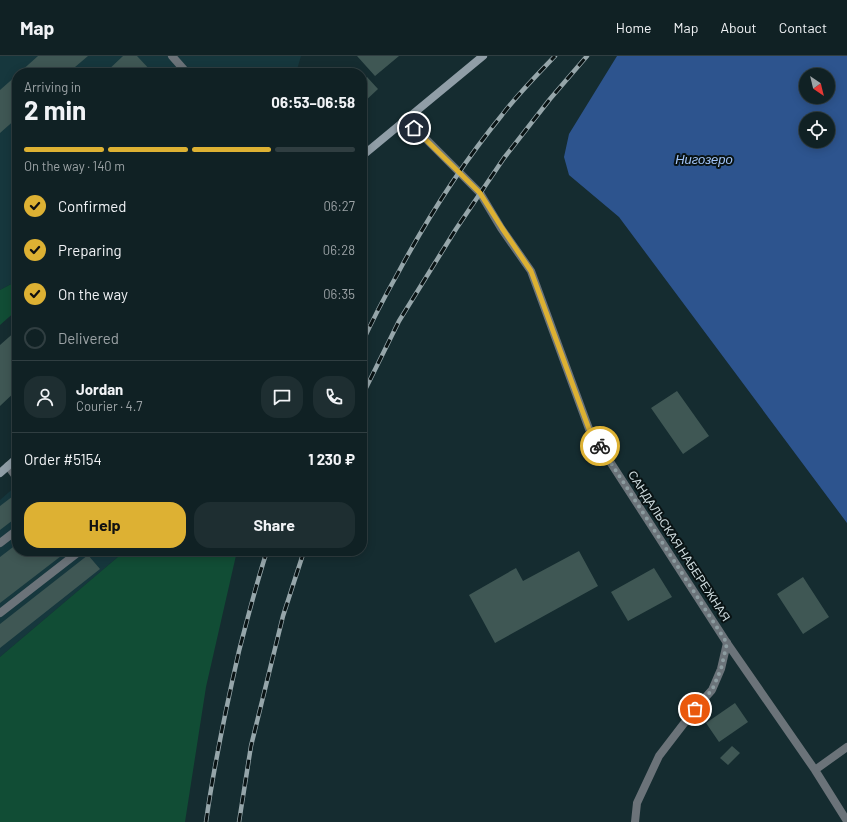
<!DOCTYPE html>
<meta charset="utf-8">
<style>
:root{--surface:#102124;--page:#1e2e31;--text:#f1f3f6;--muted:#9ca3a6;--line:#303e41;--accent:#ddb133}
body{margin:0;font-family:Barlow,sans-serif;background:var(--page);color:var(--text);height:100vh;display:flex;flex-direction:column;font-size:15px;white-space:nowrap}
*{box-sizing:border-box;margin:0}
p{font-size:13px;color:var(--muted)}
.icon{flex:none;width:22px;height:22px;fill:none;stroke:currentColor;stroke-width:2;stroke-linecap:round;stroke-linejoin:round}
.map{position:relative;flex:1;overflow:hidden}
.panel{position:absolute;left:12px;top:12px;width:355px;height:488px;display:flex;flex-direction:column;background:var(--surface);border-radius:16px;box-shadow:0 2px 10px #0003,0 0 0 1px var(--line)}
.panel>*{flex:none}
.needle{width:26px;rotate:145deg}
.tools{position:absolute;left:799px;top:12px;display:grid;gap:8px}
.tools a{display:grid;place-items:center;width:36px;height:36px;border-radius:50%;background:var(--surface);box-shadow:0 2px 10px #0003,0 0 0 1px var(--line);font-size:20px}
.pin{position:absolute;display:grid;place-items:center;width:34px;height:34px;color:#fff;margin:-17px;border:2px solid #fff;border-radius:50%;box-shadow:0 1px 4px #0007}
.courier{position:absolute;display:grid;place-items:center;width:40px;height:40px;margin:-20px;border:3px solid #ddb133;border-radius:50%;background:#fff;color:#222;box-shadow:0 1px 5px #0007}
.summary em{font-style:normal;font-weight:700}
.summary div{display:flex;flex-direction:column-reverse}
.summary{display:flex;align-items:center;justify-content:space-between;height:68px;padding:0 12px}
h1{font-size:26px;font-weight:700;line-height:30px}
.bar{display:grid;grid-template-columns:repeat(4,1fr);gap:6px 4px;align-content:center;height:48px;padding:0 12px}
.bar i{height:5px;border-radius:3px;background:var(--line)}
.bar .current{background:var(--accent)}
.bar p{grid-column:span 4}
.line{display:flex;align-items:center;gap:10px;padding:0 12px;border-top:1px solid var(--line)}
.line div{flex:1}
.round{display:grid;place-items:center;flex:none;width:42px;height:42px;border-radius:16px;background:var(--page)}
ol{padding:0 12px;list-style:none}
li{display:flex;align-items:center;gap:12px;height:44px}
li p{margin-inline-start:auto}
li .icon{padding:4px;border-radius:50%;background:var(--accent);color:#111;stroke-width:4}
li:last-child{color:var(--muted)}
li i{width:22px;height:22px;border:2px solid var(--line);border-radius:50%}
.button{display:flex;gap:8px;margin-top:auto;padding:8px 12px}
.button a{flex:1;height:46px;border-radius:16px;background:var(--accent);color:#111;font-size:16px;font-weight:700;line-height:46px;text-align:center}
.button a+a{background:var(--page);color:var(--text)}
header{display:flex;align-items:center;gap:24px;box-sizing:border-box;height:56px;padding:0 20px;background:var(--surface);border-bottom:1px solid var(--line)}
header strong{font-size:19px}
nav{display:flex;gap:22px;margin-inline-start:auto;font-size:14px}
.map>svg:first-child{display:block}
</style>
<header>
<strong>Map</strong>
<nav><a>Home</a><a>Map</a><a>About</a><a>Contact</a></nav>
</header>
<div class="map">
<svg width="847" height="766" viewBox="0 0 847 766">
<rect width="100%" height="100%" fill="#152c30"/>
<!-- built -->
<path fill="#16373d" d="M0 0H301L296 17H17V225L0 234Z
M17 429V495H125L0 601V444Z"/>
<!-- green -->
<path fill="#114d35" d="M17 225V254L0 269V234Z
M125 495H237L206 631 185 766H0V601Z"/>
<!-- water -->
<path fill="#2d548e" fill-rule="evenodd" d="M617 0H847V467L619 161 569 119 564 101 569 78ZM806 19H828V41H806ZM806 63H828V85H806Z"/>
<!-- building -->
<path fill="#3f5754" d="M38 0H88L68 17H19Z
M123 0H137L153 17H105Z
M357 0H399L375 20Z
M17 19V62L0 77V34Z
M367 21 378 33 362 48V26Z
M17 274V334L0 350V289Z
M677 335 709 380 683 398 651 352Z
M17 437V461L0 474V450Z
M17 488V495H63L65 497 0 547V501Z
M579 495 598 530 495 587 469 539 516 512 523 525Z
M88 499 100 513 0 592V568Z
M654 512 672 541 628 565 611 536Z
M803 521 829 561 803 578 777 538Z
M735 647 748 666 719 686 706 667Z
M732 690 740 697 728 709 720 702Z"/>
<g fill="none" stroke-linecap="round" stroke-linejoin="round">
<!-- lane -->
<path stroke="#6b7379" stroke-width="8" d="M172 0 187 17
M8 410 17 422
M0 487 17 474
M0 557 76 498 73 495
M635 766 637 747 659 700 695 653 712 634 721 613 727 587"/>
<!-- street -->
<path stroke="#6b7379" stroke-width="8" d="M406 63 480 137 501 172 531 215 589 373 727 587 815 714 847 765
M815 714 847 691"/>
<!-- secondary -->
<path stroke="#909ea7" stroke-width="8" d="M362 100 483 0
M0 417 17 402"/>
<defs>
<path id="rail" d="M362 287C373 263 385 240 398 217 428 161 462 108 502 59 518 38 537 19 555 0
M362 340 399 265 456 173 504 102 550 43 587 0
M206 766C214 709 226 652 239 595 248 561 256 528 267 495
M239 766 251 690 283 560 304 495"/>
</defs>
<!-- rail casing -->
<use href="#rail" stroke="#96a6aa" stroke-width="4.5"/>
<!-- rail -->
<use href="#rail" stroke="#091314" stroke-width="3" stroke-dasharray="9" stroke-linecap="butt"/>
</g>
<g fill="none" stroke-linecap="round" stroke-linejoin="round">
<!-- done -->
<path stroke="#8c9ca0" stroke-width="4" stroke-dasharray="0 7.2" d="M600 390 727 587 721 613 712 634 695 653"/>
<!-- route -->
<path stroke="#ddb133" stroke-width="5" d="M414 72 480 137 502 172 531 215 589 373 600 390"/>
</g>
<g text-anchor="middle" stroke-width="4" stroke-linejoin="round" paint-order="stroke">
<!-- street labels -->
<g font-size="12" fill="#ccd9dc" stroke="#091314">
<text transform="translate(679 490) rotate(57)" y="4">САНДАЛЬСКАЯ НАБЕРЕЖНАЯ</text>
</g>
<!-- water labels -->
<g font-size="13" font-style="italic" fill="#a2c4f7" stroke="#091314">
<text x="704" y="108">Нигозеро</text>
</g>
</g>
</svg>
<div class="tools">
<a><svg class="needle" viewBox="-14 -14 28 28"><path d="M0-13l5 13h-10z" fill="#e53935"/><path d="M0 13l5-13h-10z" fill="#9ca3a6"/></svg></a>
<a><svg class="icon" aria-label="locate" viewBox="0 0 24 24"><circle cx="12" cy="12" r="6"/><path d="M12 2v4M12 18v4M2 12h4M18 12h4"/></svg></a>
</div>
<div class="pin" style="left:695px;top:653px;background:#ea580c"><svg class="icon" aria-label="bag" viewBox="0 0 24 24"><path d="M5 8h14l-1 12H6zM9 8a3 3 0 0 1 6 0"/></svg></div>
<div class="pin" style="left:414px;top:72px;background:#1f2937"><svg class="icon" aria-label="home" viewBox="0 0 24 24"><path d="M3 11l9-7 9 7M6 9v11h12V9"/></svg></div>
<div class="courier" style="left:600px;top:390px"><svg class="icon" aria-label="bike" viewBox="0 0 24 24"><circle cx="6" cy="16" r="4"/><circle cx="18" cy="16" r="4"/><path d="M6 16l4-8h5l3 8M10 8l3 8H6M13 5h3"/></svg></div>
<section class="panel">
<div class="summary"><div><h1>2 min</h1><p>Arriving in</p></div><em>06:53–06:58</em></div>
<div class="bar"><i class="current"></i><i class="current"></i><i class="current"></i><i></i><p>On the way · 140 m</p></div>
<ol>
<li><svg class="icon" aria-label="check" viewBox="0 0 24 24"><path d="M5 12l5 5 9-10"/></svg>Confirmed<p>06:27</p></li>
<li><svg class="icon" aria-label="check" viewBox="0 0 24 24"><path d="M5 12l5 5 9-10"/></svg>Preparing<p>06:28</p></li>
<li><svg class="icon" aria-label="check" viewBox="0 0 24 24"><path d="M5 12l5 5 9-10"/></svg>On the way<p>06:35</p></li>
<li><i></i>Delivered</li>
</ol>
<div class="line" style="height:72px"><a class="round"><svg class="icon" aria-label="person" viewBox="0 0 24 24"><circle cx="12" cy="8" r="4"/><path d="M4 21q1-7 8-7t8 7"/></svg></a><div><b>Jordan</b><p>Courier · 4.7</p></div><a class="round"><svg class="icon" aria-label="chat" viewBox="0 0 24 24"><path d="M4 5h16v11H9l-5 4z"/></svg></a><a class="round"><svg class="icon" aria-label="phone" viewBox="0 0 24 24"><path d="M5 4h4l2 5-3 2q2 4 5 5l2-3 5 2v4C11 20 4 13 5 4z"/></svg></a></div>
<div class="line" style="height:52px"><div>Order #5154</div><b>1 230 ₽</b></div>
<div class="button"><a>Help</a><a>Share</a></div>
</section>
</div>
